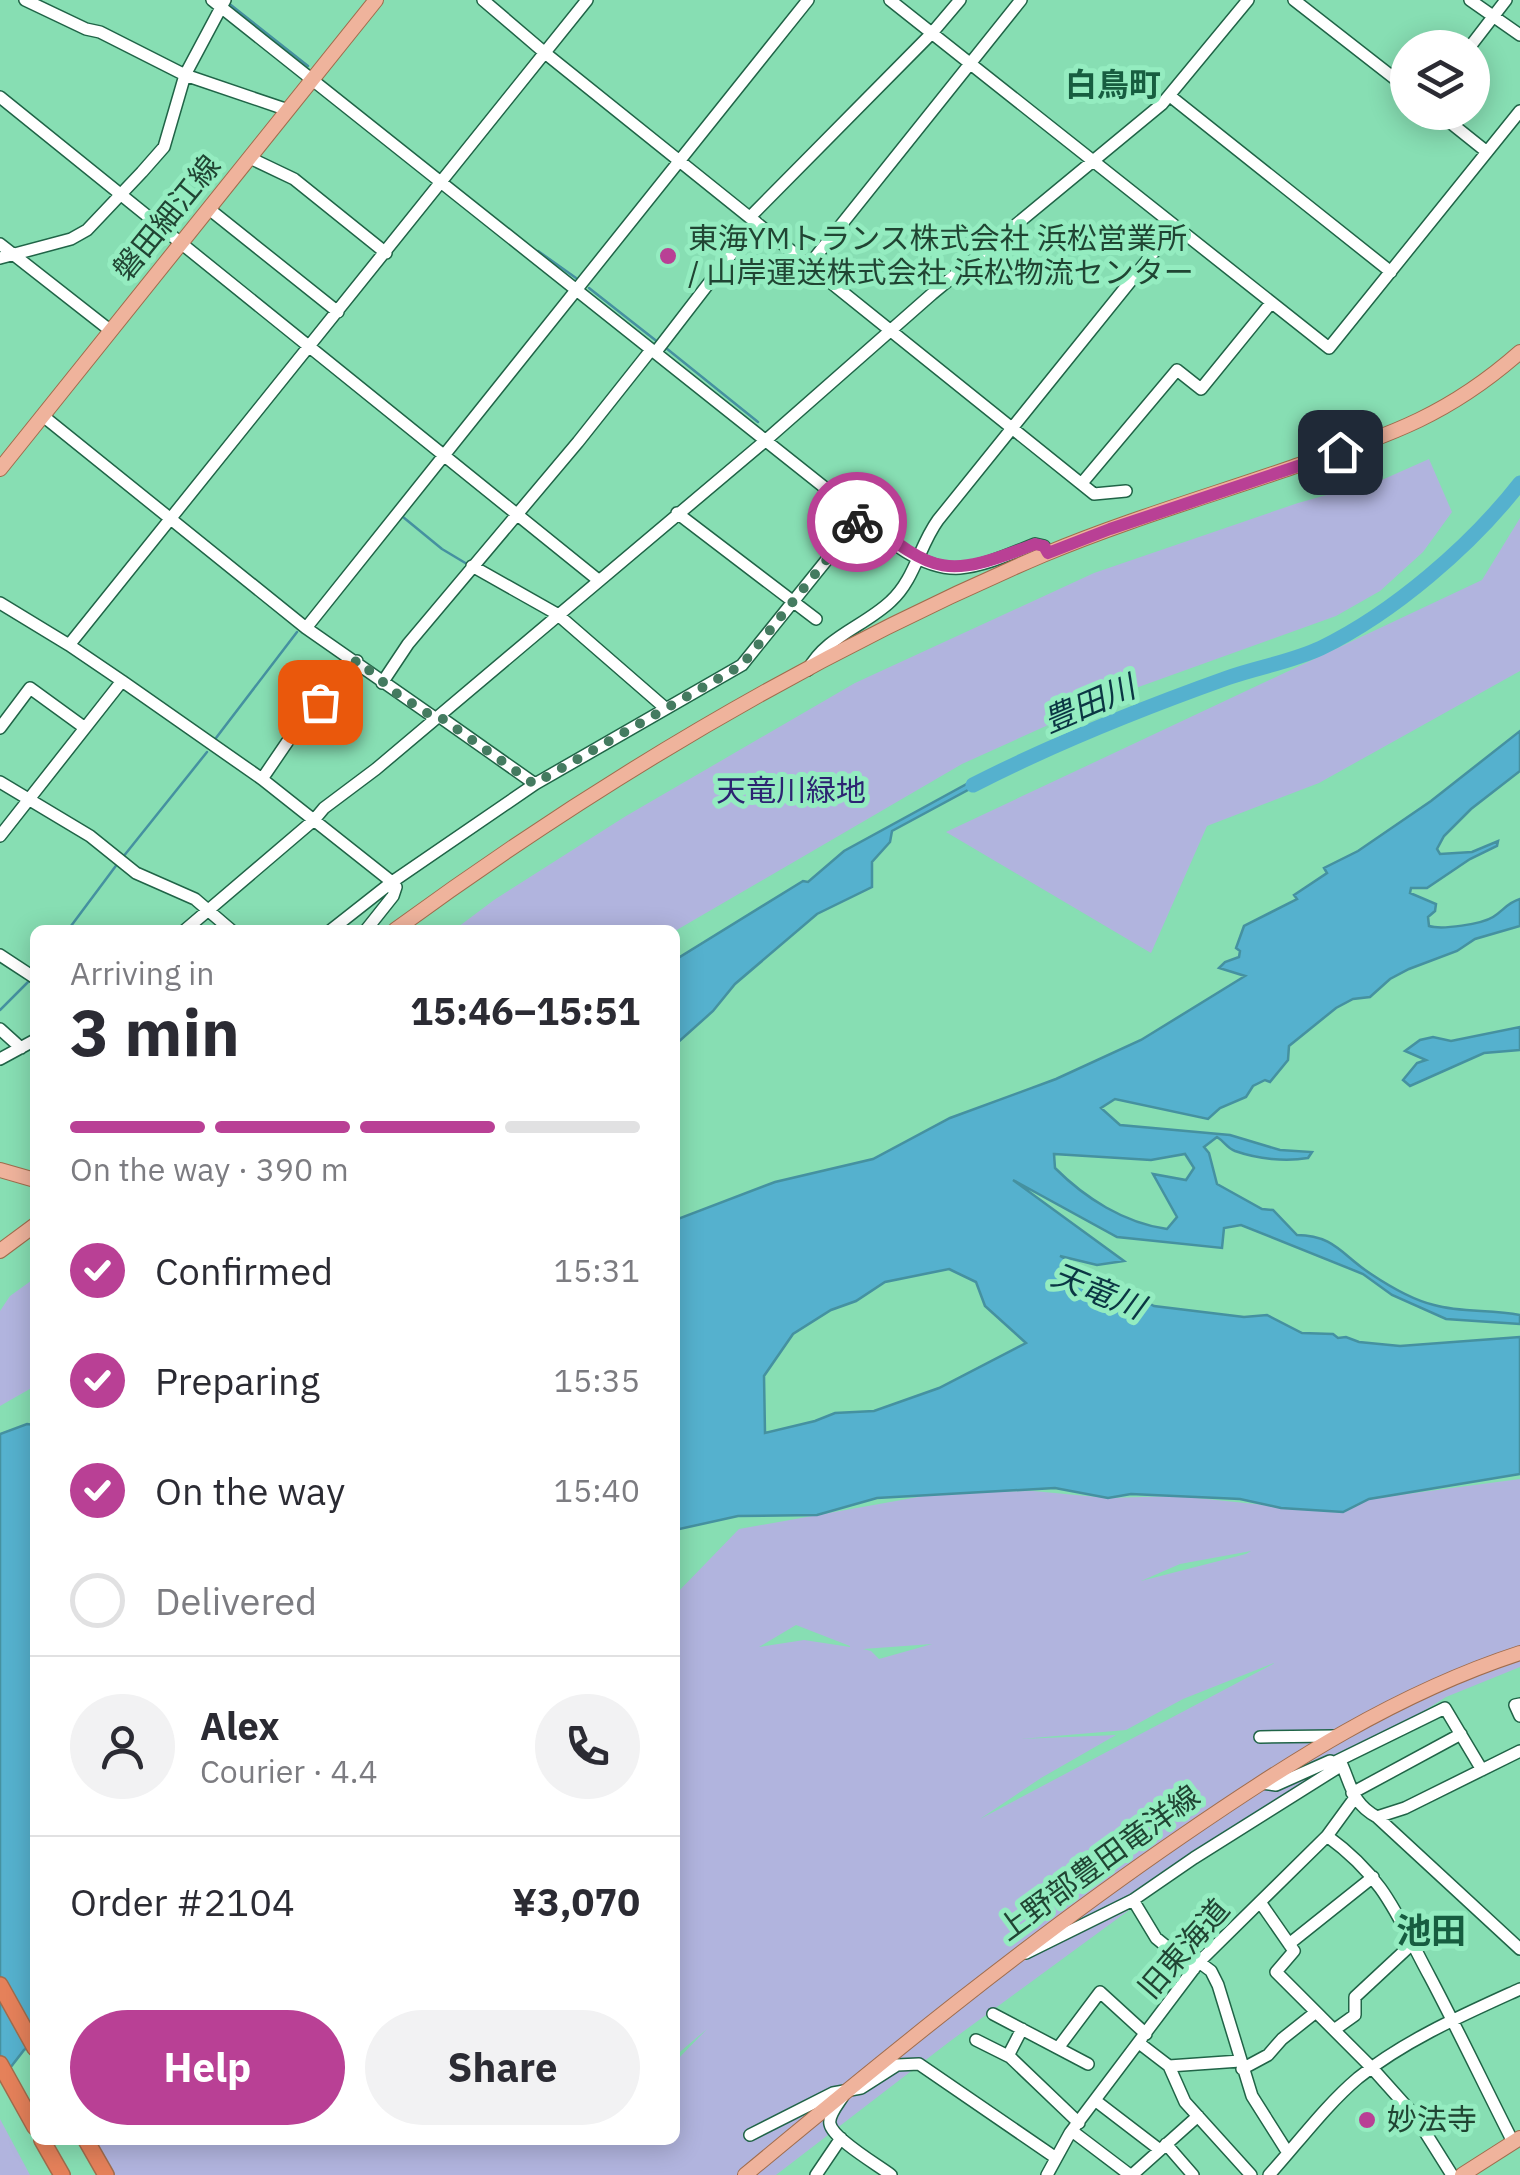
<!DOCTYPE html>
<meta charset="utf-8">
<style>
:root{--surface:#fff;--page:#f2f2f3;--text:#2b2b33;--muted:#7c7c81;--line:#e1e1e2;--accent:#b94095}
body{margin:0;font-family:"IBM Plex Sans","Noto Sans JP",sans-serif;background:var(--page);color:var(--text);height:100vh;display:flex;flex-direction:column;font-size:38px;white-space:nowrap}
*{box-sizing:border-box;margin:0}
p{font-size:32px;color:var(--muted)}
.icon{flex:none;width:55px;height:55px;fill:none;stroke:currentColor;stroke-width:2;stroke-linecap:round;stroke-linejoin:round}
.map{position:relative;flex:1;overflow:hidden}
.sheet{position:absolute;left:30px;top:925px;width:650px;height:1220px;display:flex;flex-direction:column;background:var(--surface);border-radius:15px;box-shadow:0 5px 25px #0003}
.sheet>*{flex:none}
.buttons{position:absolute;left:1390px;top:30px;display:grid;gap:20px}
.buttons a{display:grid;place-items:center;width:100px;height:100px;border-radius:50%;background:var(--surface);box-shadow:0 5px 25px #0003;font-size:50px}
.pin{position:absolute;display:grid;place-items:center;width:85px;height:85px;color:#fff;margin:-42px;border-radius:20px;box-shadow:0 5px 15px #0006}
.courier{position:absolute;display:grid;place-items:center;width:100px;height:100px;margin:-50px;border:8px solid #b94095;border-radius:50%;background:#fff;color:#222;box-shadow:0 2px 12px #0007}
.summary em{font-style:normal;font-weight:700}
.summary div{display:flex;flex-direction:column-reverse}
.summary{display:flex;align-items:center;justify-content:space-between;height:170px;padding:0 40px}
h1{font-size:65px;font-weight:700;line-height:75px}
.bar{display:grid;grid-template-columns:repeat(4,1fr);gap:15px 10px;align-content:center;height:120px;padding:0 40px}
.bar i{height:12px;border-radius:8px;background:var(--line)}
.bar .selected{background:var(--accent)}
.bar p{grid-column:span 4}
.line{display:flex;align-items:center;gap:25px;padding:0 40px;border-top:2px solid var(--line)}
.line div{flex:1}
.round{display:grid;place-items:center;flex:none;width:105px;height:105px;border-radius:52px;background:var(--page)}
ol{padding:0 40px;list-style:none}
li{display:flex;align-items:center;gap:30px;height:110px}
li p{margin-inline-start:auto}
li .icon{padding:10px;border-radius:50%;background:var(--accent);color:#fff;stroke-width:4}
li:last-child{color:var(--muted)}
li i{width:55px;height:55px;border:5px solid var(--line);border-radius:50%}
.cta{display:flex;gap:20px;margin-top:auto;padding:20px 40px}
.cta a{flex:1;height:115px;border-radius:60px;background:var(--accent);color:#fff;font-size:40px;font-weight:700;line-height:115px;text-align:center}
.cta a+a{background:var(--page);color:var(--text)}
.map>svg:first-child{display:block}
</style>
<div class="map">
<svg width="1520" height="2175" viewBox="0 0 1520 2175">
<rect width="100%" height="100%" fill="#87deb3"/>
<!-- green -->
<path fill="#b1b4de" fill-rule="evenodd" d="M1429 459 1452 512 1423 552 1380 591 1336 616 1108 698 962 764 675 931 454 930 494 900 626 816 855 683 1094 573 1298 503 1384 479Z
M1520 518V671L1319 783 1207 826 1151 953 946 832 1482 580Z
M35 1278V1386L0 1406V1311L10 1296Z
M1520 1479V1667L1446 1697 1252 1820 949 2042 776 2175H106L86 2140H675V2062L707 2029 675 2056V1595L739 1529 946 1492 1033 1491 1108 1498 1177 1496 1333 1512 1369 1499ZM1251 1551 1246 1554 1141 1581 1180 1564ZM796 1625 850 1646V1647L804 1640 759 1647ZM932 1644 879 1659 871 1651 863 1649ZM1274 1663 1273 1664 980 1819 1041 1778 1116 1735 1021 1739 1126 1730 1183 1699Z
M0 2119 30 2175H0Z"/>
<!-- water -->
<path fill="#55b1ce" stroke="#4591a0" stroke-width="2.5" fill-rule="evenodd" d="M1520 731V771L1471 809 1444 836 1437 849 1440 854 1472 852 1498 841 1497 846 1470 859 1427 888H1411L1410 893 1436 904 1435 911 1428 917 1429 926C1442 930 1482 924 1493 917 1504 910 1507 903 1520 899V926L1475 939 1457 951 1409 969 1390 979 1370 997 1353 999 1336 1008 1289 1046 1288 1060 1270 1082 1265 1080 1253 1086 1246 1097 1220 1108 1208 1119 1115 1099 1101 1108 1120 1125 1230 1135 1280 1150 1312 1152 1308 1158C1285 1162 1258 1159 1235 1151 1227 1148 1225 1142 1217 1137L1204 1147 1209 1153 1217 1184 1262 1209 1273 1210 1297 1235C1334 1235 1343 1256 1371 1274 1389 1286 1413 1300 1434 1305 1462 1313 1492 1309 1520 1315V1324L1446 1319 1392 1295 1363 1274 1241 1225 1224 1228 1222 1248 1117 1237 1013 1180 1124 1261 1097 1265 1060 1256 1154 1306 1244 1317 1267 1315 1302 1333 1333 1334 1338 1338 1346 1337 1359 1342 1400 1346 1520 1337V1474L1369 1499 1343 1512 1281 1508 1240 1499 1131 1494 1108 1498 1055 1488 877 1498 817 1515 738 1516 675 1530V1220L775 1182 873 1159 950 1118 1056 1079 1141 1040 1245 976 1219 968 1225 962 1239 957 1240 951 1236 948 1244 926 1297 899 1294 895 1327 873 1324 868 1358 851 1431 801ZM1054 1154 1151 1160 1185 1154 1194 1168 1186 1180 1153 1174 1177 1217 1167 1229C1124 1223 1085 1198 1055 1168ZM949 1269 976 1282 985 1306 1026 1343 939 1388 874 1411 835 1413 815 1421 765 1433 764 1376 793 1334 831 1310 856 1301 885 1282Z
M985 774 990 778 892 831 890 842 872 862V887L817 914 735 984 713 1011 675 1045V960L803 881 808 882 844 851Z
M1520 1027V1050L1484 1053 1410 1086 1403 1080 1417 1063 1426 1060 1405 1051 1420 1040 1433 1037 1451 1041Z
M27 1424 35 1425V2043L24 2050 0 2081V1434Z"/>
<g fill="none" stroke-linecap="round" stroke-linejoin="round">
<!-- stream -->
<path stroke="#4591a0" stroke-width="2.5" d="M227 2 308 66
M538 251 576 278
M589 288 659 343
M666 348 758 422
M403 517 442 549 467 564
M216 738 297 632
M123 857 207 752
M68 930 118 863
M0 1010 31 979"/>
<!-- river -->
<path stroke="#55b1ce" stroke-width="15" d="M973 785C1055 743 1140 709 1227 678 1258 667 1291 662 1321 648 1393 613 1471 546 1520 483"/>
<defs>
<path id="minor" d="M25 0 86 29 100 32 185 75 288 110
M212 0 834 495C869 522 913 571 960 568 985 566 1012 553 1035 544L1044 546 1048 553
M483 0 545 53 1094 494 1126 491
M890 0 1329 348 1520 111
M1294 0 1408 89
M1470 0 1520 35
M1469 48 1506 0
M1170 96 1391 272
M0 97 597 579
M1437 112 1487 152
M250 158 294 179 386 253
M209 209 338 312
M750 217 932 33 960 0
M0 244 111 331
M0 258 71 239 87 230 142 172 164 147 185 75 225 0
M809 265 1021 0
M655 353 756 222
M43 416 306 628 435 718 440 717 535 784
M1082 483 1177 370 1201 389 1271 303
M677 513 816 619
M472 566 557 614 664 707
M0 603 69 645
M306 628 808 0
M808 670C825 637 865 626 891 601 915 579 919 546 938 520L1175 226
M122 681 262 779 392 882 396 887 393 896 366 930
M382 683 408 644 578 442 651 350
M0 728 30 688 85 728
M262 779 307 713 357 661
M0 782 90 836 136 873 195 899 231 930
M0 836 122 681 69 645 587 0
M185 930 314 820 324 808 376 769 765 441 932 294 1162 104 1248 0
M331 930 392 882 535 784 742 665 862 516
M0 955 35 978
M0 1029 21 1048
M0 1059 35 1040
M1520 1704 1515 1705 1520 1716
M1260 1737 1336 1736
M1337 1761 1445 1708 1482 1770
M1342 1765C1352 1788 1353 1804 1377 1817L1520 1949
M1262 1783 1276 1785 1330 1761 1342 1765
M1352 1793 1461 1734
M1377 1817 1405 1808 1520 1751
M1327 1836C1386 1879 1397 1916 1430 1977 1459 2032 1485 2087 1513 2142
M1133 1900 1156 1938 1194 1969
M1260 1902 1294 1951 1276 1972 1372 2068 1415 2116 1452 2175
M1289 1944 1373 1877
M1026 1953 1133 1900 1194 1858 1342 1765
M1199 1962 1211 1971 1218 1985 1252 2096 1288 2153
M993 2014 1088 2064
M1334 2030 1355 2015V1997L1412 1944
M976 2040 1010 2057 1079 2123
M1139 2043 1169 2066 1185 2102 1251 2175
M1058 2048 1100 1992 1146 2034
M1008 2056 1022 2029
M1169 2066 1240 2061
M1242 2069 1268 2055 1282 2039 1316 2012
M843 2096C839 2103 828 2115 830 2124 833 2139 878 2165 891 2175
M1096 2101 1160 2150
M1072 2131 1130 2175
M750 2135 833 2093 861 2088 897 2065 919 2064 1056 2158
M1166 2144 1193 2175
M816 2175 841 2138
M1047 2175 1070 2133 1199 1962 1327 1836 1354 1799
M1132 2175 1198 2116
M1269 2175C1298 2143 1325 2106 1358 2078 1405 2040 1465 2014 1520 1989"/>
<path id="major" d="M0 469 376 0
M395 930C596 783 814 653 1043 555 1124 521 1209 496 1293 467 1385 436 1444 419 1520 352
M0 1170 35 1180
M0 1251 35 1225
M745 2175C887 2057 1029 1941 1182 1836 1288 1763 1397 1693 1520 1653
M1462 2175 1520 2138"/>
<path id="highway" d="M0 1985 35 2048
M0 2064 35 2127
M42 2140 62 2175
M86 2140 106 2175"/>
</defs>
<!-- minor casing -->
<use href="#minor" stroke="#206447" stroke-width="14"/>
<!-- major casing -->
<use href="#major" stroke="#a06c4c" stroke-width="16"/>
<!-- highway casing -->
<use href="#highway" stroke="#a06c4c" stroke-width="18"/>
<!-- minor -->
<use href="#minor" stroke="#fff" stroke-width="11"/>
<!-- major -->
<use href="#major" stroke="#efb39c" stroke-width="14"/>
<!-- highway -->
<use href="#highway" stroke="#e5815a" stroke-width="15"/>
</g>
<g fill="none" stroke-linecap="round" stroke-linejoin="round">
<!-- done -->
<path stroke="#447b60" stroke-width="10" stroke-dasharray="0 18" d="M320 702 357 660 396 693 435 718 440 717 534 784 742 665 857 522"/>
<!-- route -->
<path stroke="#b94095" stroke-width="12" d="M857 522 862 516C936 575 946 579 1035 544L1044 546 1048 553 1110 529 1340 452"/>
</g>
<!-- markers -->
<g fill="#b94095" stroke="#94ecc0" stroke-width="4">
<circle cx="668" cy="256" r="10"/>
<circle cx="1367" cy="2120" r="10"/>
</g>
<g text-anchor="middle" stroke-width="10" stroke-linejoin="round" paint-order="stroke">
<!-- street labels -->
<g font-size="30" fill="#204533" stroke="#94ecc0">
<text transform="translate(167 218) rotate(-51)" y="10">磐田細江線</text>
<text transform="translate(1099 1863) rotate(-36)" y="10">上野部豊田竜洋線</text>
<text transform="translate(1184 1949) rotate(-49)" y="10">旧東海道</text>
</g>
<!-- poi labels -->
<g font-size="30" fill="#204533" stroke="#94ecc0" text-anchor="start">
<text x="688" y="249">東海YMトランス株式会社 浜松営業所<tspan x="688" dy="34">/ 山岸運送株式会社 浜松物流センター</tspan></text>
<text x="1387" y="2130">妙法寺</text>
</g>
<!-- park labels -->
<g font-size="30" fill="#2c2471" stroke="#94ecc0">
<text x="791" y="801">天竜川緑地</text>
</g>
<!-- neighbourhood labels -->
<g font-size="32" font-weight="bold" fill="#175d40" stroke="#94ecc0">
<text x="1113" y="96">白鳥町</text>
</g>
<!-- water labels -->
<g font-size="32" font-style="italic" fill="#0b3643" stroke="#94ecc0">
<text transform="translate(1089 704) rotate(-23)" y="11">豊田川</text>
<text transform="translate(1098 1291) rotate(22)" y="11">天竜川</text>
</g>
<!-- quarter labels -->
<g font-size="35" font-weight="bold" fill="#175d40" stroke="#94ecc0">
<text x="1431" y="1943">池田</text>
</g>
</g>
</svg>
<div class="buttons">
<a><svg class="icon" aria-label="layers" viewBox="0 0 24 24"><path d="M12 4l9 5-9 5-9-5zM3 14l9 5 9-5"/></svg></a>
</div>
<div class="pin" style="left:320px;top:702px;background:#ea580c"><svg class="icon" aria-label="bag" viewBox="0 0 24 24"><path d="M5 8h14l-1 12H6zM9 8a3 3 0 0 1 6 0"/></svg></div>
<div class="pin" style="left:1340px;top:452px;background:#1f2937"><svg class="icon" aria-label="home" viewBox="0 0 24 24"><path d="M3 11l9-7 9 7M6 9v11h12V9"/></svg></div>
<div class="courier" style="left:857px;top:522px"><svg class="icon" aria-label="bike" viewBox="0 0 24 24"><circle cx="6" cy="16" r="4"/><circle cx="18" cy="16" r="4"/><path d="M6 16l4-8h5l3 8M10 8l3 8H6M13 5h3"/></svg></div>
<section class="sheet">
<div class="summary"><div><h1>3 min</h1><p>Arriving in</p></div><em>15:46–15:51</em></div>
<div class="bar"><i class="selected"></i><i class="selected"></i><i class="selected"></i><i></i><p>On the way · 390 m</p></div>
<ol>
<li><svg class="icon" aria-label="check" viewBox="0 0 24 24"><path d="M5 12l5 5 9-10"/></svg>Confirmed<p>15:31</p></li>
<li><svg class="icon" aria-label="check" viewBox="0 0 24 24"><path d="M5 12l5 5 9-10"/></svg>Preparing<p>15:35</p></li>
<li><svg class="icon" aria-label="check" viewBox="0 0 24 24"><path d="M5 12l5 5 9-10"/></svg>On the way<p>15:40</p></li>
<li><i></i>Delivered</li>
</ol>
<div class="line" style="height:180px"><a class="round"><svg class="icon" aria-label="person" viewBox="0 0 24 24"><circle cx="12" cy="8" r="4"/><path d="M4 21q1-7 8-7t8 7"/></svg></a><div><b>Alex</b><p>Courier · 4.4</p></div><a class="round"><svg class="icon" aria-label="phone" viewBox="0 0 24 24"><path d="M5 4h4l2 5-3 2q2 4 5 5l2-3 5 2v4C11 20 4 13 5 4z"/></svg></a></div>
<div class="line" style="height:130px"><div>Order #2104</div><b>¥3,070</b></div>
<div class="cta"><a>Help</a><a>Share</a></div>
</section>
</div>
